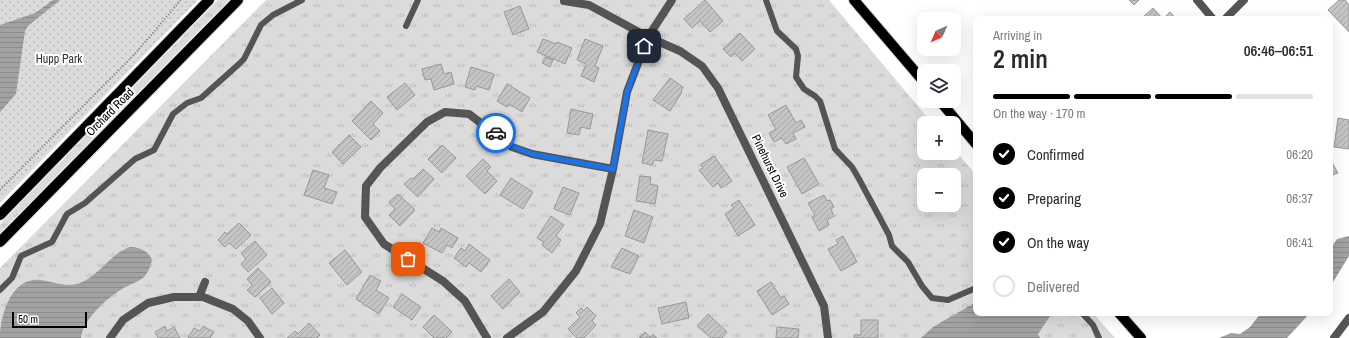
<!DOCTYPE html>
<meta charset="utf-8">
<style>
:root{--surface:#fff;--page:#f7f7f7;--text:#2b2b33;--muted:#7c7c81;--line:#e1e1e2;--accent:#000}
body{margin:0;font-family:"Archivo Narrow",sans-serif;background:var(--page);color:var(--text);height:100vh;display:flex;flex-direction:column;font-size:15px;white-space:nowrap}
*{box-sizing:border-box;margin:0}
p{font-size:13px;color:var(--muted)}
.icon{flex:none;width:22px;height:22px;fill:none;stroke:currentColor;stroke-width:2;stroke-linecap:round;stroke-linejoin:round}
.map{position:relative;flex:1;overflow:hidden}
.side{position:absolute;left:973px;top:16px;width:360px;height:300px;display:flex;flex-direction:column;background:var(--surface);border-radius:8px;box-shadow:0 4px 16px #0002}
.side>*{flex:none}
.needle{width:26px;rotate:225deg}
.controls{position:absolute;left:917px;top:12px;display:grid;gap:8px}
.controls a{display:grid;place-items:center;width:44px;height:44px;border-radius:8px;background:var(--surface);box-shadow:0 4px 16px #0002;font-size:20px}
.scale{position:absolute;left:12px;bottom:10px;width:75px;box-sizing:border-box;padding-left:4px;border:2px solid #000;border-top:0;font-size:11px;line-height:14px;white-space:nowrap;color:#000;-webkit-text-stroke:3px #fff;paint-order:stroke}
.pin{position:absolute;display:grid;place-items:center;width:34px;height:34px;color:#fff;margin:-17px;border-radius:8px;box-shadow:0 2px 6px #0006}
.courier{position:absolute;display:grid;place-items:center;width:40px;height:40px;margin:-20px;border:3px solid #1a73e8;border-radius:50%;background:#fff;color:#222;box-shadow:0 1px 5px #0007}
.overview em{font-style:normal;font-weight:600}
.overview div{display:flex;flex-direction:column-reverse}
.overview{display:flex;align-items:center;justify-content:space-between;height:68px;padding:0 20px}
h1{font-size:26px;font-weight:600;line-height:30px}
.bar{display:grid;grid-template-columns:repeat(4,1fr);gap:6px 4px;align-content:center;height:48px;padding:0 20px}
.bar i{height:5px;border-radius:3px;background:var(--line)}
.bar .current{background:var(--accent)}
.bar p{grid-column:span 4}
ol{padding:0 20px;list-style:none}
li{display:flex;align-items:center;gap:12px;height:44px}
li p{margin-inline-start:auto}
li .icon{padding:4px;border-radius:50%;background:var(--accent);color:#fff;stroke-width:4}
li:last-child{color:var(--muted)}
li i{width:22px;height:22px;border:2px solid var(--line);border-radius:50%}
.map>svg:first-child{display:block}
</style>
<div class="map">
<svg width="1349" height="338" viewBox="0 0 1349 338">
<defs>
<pattern id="grass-tufts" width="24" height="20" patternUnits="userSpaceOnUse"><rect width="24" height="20" fill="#dbdbdb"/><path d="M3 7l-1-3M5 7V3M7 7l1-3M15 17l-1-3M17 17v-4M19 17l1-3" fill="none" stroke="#bababa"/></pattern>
<pattern id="park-dots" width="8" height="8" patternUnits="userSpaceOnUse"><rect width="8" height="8" fill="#dbdbdb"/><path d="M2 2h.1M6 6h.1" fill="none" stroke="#bababa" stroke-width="1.8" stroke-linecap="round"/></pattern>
<pattern id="water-rules" width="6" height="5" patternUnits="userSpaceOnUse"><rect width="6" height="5" fill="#a2a2a2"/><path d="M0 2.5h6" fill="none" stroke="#8a8a8a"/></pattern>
<pattern id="building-hatch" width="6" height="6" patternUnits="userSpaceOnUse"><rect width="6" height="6" fill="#c4c4c4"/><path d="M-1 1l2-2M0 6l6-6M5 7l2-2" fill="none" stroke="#a7a7a7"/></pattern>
</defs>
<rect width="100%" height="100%" fill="#fff"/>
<!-- grass -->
<path fill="url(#grass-tufts)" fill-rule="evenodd" d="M218 0H229L0 233V224Z
M266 0H829L932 123H924V153H954V149L976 175V313H1093L1115 338H0V268ZM924 175H954V205H924Z"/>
<!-- park -->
<path fill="url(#park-dots)" d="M0 0H198L0 203Z"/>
<!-- water -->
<path fill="url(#water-rules)" d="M53 0H60L28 26 25 31 16 94 0 112V25L35 13Z
M1349 236V256L1330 287V249L1337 239Z
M130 247C139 247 149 251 152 260 151 265 148 273 144 277 138 282 128 285 122 289 106 299 83 319 81 338H0C0 316 11 276 41 280 55 282 67 288 80 283 100 275 110 254 130 247Z
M976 302V313H1050V316L1038 334 1040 338H921L933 327Z
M1261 313H1310L1287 338H1219L1231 333 1240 334 1250 327Z"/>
<!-- building -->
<path fill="url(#building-hatch)" stroke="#989898" d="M705 0 723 21 710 32 700 21 692 28 684 19Z
M1129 0H1139L1134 5Z
M1339 0H1345L1349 5V32L1328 10Z
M520 6 529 29 513 35 504 12Z
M1153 8 1163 19 1170 12 1176 19H1145L1143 17Z
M740 33 755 49 742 61 735 53 731 57 723 49Z
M543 39 556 44 557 42 572 48 565 64 537 52Z
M585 39 603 46 595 66 599 68 594 82 581 76 586 64 577 60Z
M545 57 553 60 550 67 542 63Z
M441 64 444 74 451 72 454 84 434 90 431 79 425 80 422 69Z
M471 67 494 74 489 90 476 86 475 90 465 87Z
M670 78 683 87 681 91 682 92 670 111 653 100Z
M405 83 415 95 397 110 387 97Z
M507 84 530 98 522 112 509 104 507 107 497 101Z
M371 101 383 113 373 124 380 131 371 140 352 121Z
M786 105 796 123 801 120 805 127 793 133 796 139 786 144 782 138 774 142 769 133 776 129 768 115Z
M571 109 593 114 590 129 581 127 579 135 567 133Z
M1338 118 1349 120V149L1334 147Z
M648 130 668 134 662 161 654 160 652 165 642 163Z
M349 135 361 147 343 164 332 152Z
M442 145 456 158 442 173 428 159Z
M714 156 732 181 721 188 718 183 713 187 699 170 703 168 701 164Z
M804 158 819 184 802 194 787 167Z
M483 159 491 167 487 171 497 181 485 194 466 176Z
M1330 159 1338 173 1330 176Z
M423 169 434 179 418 197 404 184 411 178 413 179Z
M313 170 329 175 324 188 337 192 332 204 304 195Z
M640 176 651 177 650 184 658 186 655 204 636 201Z
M511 178 533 192 523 209 500 195Z
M563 187 579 193 570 215 554 209Z
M398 194 415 210 400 226 389 215 395 209 389 202Z
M824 195 827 201 830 200 834 207 831 209 834 216 827 220 829 225 819 231 812 217 815 215 808 203Z
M739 200 755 225 738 236 725 214 734 208 731 205Z
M634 210 653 217 644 243 625 236Z
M551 216 564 225 556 236 561 240 552 253 542 245 544 242 537 238Z
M239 223 251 235 236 249 229 243 225 247 218 240 225 232 227 234Z
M432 228 439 232 441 228 458 238 452 248 447 245 442 253 423 243Z
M843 236 857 262 841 271 828 249 838 244 836 240Z
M255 241 267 255 248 272 241 264 246 259 241 253Z
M469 244 490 260 481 272 469 263 466 267 454 258 461 248 465 251Z
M622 248 639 256 630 274 611 267Z
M345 250 362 272 347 285 329 263Z
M258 268 271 282 255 297 247 290 252 285 247 279Z
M370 275 381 281 376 290 389 298 379 314 356 299Z
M509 279 520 292 503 309 491 296Z
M771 282 781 298 784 296 789 304 772 315 757 291Z
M272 288 284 303 272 314 260 298Z
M402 294 421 307 412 320 393 307Z
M686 302 689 318 662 324 658 308Z
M587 307 596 316 592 321 596 325 584 338H577L568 329 580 317 576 313 581 308 584 311Z
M708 314 727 332 722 338H711L697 326Z
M434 315 452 332 446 338H434L423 327Z
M861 320H878V338H854V335H861Z
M309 323 320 335 317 338H287L295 331 298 334Z
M165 326 167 331 174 327 180 338H158L155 332Z
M203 326 214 332 210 338H188L194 328 200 331Z
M777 327 799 329 798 338H776Z
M645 332 650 337 653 334 657 338H639Z"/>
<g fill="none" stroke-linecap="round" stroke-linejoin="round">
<defs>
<path id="primary" d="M854 0 924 82
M940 101 976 144
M0 215 209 0
M0 242 238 0
M1119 313 1141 338"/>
</defs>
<!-- primary casing -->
<use href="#primary" stroke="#dbdbdb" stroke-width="12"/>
<!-- path -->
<path stroke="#767676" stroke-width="2" stroke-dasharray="1 2" stroke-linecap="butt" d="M0 190 133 56 181 0"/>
<!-- lane -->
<path stroke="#545454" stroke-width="6" d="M766 0 777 31 796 49 798 56 796 77 804 89 815 96 820 101 835 149 852 167 859 179 889 235 892 246 908 262 922 286 932 298 948 300 976 288
M406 26 418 0
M0 290 12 278 21 256 52 242 67 214 85 203 135 159 154 150 173 114 187 103 201 98 239 64 244 59 261 25 273 15 302 0
M1082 313 1093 325 1099 338"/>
<!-- street -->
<path stroke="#545454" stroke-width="8" d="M1197 0 1213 19
M564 1 589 5 648 37 680 51 702 66 718 88 824 306 828 338
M1225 19 1244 0
M199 297 205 282
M110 338 123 320 148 303 174 297H203L233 309 248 321 260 338
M487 338 465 301 443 281 384 244 365 217 366 186 380 168 427 122 445 112 469 114 512 147 532 154 613 169
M507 338 543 312 576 271 600 224 613 169 627 92 648 37 672 0
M1334 338 1349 318"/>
<!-- primary -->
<use href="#primary" stroke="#000" stroke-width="10"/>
</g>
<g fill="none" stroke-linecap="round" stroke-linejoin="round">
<!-- done -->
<path stroke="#595959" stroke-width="4" stroke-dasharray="0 7.2" d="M408 259 384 244 365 217 366 186 380 168 427 122 445 112 469 114 496 133"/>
<!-- route -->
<path stroke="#1a73e8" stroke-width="5" d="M496 133 512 146 532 154 613 169 627 92 644 46"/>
</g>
<g text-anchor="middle" stroke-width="4" stroke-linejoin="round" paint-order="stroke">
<!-- park labels -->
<g font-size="12" fill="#323232" stroke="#fff">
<text x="59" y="63">Hupp Park</text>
</g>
<!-- street labels -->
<g font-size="12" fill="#000" stroke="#fff">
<text transform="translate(110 112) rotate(-45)" y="4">Orchard Road</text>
<text transform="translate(770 166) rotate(64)" y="4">Pinehurst Drive</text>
</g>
</g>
</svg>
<div class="controls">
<a><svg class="needle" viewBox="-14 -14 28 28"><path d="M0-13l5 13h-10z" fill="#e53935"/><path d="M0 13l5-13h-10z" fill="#7c7c81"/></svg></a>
<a><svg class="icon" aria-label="layers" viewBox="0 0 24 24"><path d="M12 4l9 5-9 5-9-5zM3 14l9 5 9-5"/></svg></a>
<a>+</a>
<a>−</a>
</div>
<div class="scale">50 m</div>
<div class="pin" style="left:408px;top:259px;background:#ea580c"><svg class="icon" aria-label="bag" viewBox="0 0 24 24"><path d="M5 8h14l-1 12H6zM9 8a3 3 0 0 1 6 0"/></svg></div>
<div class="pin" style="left:644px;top:46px;background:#1f2937"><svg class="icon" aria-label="home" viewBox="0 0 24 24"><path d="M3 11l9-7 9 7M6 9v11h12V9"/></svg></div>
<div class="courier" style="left:496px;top:133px"><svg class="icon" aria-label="car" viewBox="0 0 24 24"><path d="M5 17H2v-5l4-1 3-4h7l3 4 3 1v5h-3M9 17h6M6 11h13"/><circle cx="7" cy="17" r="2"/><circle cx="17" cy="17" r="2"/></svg></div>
<section class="side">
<div class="overview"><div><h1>2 min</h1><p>Arriving in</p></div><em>06:46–06:51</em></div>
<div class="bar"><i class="current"></i><i class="current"></i><i class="current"></i><i></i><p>On the way · 170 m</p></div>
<ol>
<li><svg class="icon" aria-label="check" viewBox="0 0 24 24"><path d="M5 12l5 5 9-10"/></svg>Confirmed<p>06:20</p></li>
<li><svg class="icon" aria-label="check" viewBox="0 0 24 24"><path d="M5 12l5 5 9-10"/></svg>Preparing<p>06:37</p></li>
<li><svg class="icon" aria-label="check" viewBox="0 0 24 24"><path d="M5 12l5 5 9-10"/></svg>On the way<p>06:41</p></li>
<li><i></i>Delivered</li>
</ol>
</section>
</div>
